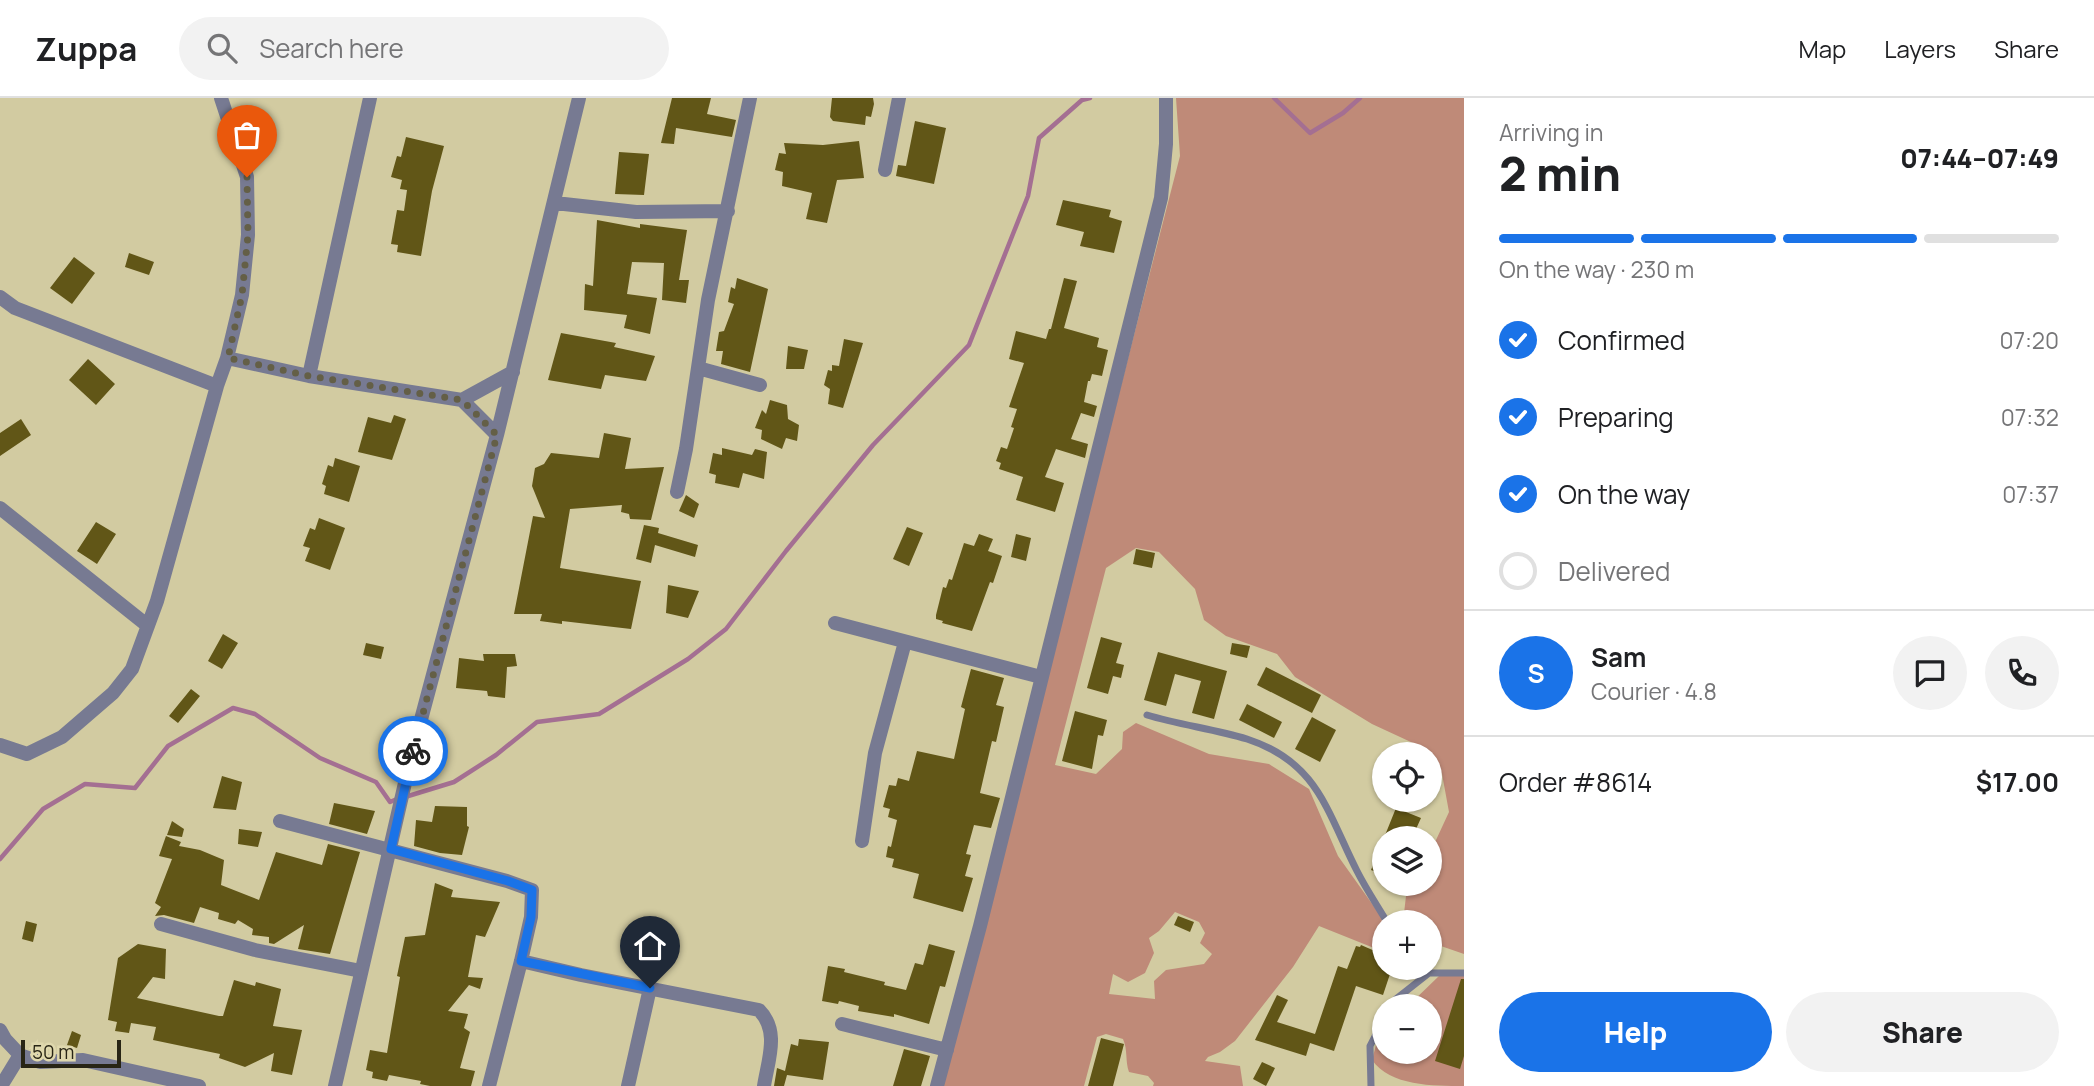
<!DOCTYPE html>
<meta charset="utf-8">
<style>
:root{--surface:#fff;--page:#f2f2f2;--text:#202124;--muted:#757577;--line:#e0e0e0;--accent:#1a73e8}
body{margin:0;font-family:Manrope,sans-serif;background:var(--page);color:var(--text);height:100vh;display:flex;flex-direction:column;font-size:26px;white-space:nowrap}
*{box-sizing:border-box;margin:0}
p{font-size:23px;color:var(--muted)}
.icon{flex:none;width:38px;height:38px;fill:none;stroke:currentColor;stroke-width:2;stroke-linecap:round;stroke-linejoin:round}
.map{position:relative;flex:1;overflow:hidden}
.sheet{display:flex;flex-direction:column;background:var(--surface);width:630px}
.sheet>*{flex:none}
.controls{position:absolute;left:1372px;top:644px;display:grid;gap:14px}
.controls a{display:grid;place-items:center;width:70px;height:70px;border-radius:50%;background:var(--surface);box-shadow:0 2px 5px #0004;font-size:35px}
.scale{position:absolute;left:21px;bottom:18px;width:100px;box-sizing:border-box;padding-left:7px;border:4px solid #282515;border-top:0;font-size:19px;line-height:24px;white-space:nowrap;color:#282515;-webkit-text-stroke:5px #dfd8ad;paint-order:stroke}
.pin{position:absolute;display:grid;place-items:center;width:60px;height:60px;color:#fff;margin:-72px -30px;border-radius:50% 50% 50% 0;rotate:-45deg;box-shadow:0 0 7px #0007}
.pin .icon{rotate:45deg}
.courier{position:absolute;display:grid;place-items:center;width:70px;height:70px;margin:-35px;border:5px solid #1a73e8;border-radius:50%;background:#fff;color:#222;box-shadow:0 2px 9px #0007}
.headline em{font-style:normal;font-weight:800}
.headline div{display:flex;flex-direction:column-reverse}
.headline{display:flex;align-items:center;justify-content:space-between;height:119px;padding:0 35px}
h1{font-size:46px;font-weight:800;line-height:52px}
.bar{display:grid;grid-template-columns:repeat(4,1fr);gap:10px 7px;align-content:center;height:84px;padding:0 35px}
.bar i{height:9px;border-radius:5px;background:var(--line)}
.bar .active{background:var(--accent)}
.bar p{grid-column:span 4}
.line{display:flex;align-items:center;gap:18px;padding:0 35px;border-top:2px solid var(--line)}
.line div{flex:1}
.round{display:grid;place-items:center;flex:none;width:74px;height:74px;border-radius:37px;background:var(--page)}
ol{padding:0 35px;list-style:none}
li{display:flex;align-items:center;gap:21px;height:77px}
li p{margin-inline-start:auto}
li .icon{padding:7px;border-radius:50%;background:var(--accent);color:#fff;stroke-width:4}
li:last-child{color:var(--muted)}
li i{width:38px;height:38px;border:4px solid var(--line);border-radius:50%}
.cta{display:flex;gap:14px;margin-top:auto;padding:14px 35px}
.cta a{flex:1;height:80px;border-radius:42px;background:var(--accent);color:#fff;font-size:28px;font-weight:800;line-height:80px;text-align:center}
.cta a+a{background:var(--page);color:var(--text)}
header{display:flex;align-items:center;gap:42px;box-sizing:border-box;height:98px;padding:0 35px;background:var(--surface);border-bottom:2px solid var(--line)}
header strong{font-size:33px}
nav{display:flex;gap:38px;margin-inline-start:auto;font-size:24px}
.search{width:490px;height:63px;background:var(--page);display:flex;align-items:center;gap:18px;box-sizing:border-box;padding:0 24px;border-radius:38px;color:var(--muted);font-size:26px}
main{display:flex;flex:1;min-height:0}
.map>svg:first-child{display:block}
</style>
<header>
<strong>Zuppa</strong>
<div class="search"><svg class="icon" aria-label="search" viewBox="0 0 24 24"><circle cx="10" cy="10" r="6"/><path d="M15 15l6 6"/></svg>Search here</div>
<nav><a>Map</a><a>Layers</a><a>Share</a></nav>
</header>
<main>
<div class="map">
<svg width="1464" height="988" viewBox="0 0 1464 988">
<rect width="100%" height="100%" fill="#d2cba1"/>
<!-- green -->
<path fill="#bf8a78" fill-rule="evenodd" d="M1176 0H1464V856L1438 847 1430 861V824H1403L1406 798 1413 786H1430V755L1449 714 1442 676 1426 651 1372 626 1295 579 1277 556 1226 538 1204 522 1195 491 1159 454 1136 450 1106 470 1055 667 1096 676 1122 651 1123 634 1136 625 1209 656 1269 666 1309 691 1338 758 1385 824 1384 854 1319 828 1293 869 1235 943 1220 954 1208 959 1205 963 1240 968 1243 988H1153L1154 985 1148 978 1129 974C1125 963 1128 952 1123 941L1106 936 1097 939 1084 988H941L1180 58ZM1175 814 1199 824 1205 835 1200 845 1212 856 1204 866 1166 872 1154 883 1155 901 1109 896 1113 876 1128 884 1145 875 1154 855 1149 840 1159 833Z
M1464 877V988C1433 988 1390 988 1372 962L1379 936 1384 930V954H1430V908H1408L1439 878Z"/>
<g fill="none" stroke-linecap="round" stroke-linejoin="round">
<!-- stream -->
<path stroke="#a46f92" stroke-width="4.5" d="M1274 0 1310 35 1343 15 1360 0
M405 699 454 684 496 657 537 624 599 616 688 561 726 531 786 453 873 347 969 247 1028 98 1039 40 1082 2 1090 0
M0 761 43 711 85 686 135 690 168 648 233 610 255 616 320 660 376 684 390 704 397 701"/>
</g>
<!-- building -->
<path fill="#615617" d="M672 0H711L707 16 736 22 732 39 676 30 674 46 661 45Z
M832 0H873L874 6 871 19 866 18 865 27 833 23 830 19Z
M915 23 946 30 934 86 896 78 898 67 906 68Z
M406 39 444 48 432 93 421 158 397 154 398 147 391 146 397 112 404 113 407 92 400 91 402 82 391 79 397 58 401 59Z
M859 43 864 80 837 82 827 125 806 121 812 95 782 88 783 74 775 72 779 55 786 56 784 45 823 47Z
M619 54 649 56 644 97 615 96Z
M1063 102 1111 112 1109 119 1122 123 1114 155 1080 148 1084 134 1056 127Z
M597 122 640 130V126L687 132 679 182H689L686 205 662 202 664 165 632 164 627 196 657 200 650 236 624 230 627 217 584 212 585 186 593 188Z
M129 155 154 164 149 177 125 169Z
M74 159 95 175 72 206 50 190Z
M737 180 768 191 750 274 721 266 723 253H716L719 234 724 233 734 206 728 204 731 189 735 191Z
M1064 180 1077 183 1064 230 1099 240 1097 249 1108 252 1102 278 1092 276 1090 283H1088L1084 304 1097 308 1094 319 1081 315 1071 341 1088 346 1085 360 1056 351 1045 379 1064 385 1055 414 1016 402 1023 379 999 371 1001 365 996 363 1001 349 1007 351 1014 330 1011 329 1017 311 1009 309 1024 265 1009 261 1016 233 1046 241 1049 231H1051Z
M561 235 616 245 614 249 655 258 646 283 605 277 601 291 548 282Z
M844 241 863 245 843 310 828 306 830 291 824 287 828 272 832 273V267L839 268Z
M788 248 808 252 804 271H786Z
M88 261 115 286 96 307 69 282Z
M770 302 787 307 788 321 799 327 797 343 786 340 782 351 761 341 762 332 755 330 762 312 766 316Z
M394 317 406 321 392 362 358 354 368 319 391 325Z
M21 321 31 337 0 358V335Z
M604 335 631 340 625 371 664 369 651 422 630 421 629 416 621 414 622 407 570 411 560 470 641 483 631 531 562 523V526L540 523 542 516H514L533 418 545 420 532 388 535 370 544 366 551 355 599 360Z
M722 350 752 357 755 351 767 354 764 381 743 375 739 390 715 385 716 377 709 375 713 355 722 357Z
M335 360 360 368 349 404 324 396 326 388 322 386 328 367 333 369Z
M686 397 699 406 694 420 679 413Z
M319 420 345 430 330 472 305 463 310 450 303 448 310 430 315 432Z
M96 424 116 436 97 466 77 453Z
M644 427 659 430 658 435 698 447 695 459 655 447 651 465 636 461Z
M907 429 923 435 909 468 893 461Z
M979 436 993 441 988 453 1002 458 993 485 990 484 972 533 942 525 943 523 936 521V517L943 489 946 490 949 481 952 482 964 445 974 448Z
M1016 436 1031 440 1026 463 1011 459Z
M1136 451 1155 455 1152 470 1133 466Z
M668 487 699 493 688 520 666 515Z
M223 536 238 545 222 571 208 563Z
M1101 539 1122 545 1116 565 1124 567 1121 580 1113 578 1108 596 1087 590Z
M366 545 384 549 381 561 363 557Z
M1232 545 1250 548 1247 560 1230 556Z
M1158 554 1227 573 1214 621 1192 615 1201 583 1175 576 1166 608 1144 602Z
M483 556H515L517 568 507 569 505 600 488 598 487 593 456 590 459 560 484 563Z
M1266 569 1321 597 1312 615 1257 587Z
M971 571 1004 580 996 607 1004 609 996 644 992 643 980 695 1000 700 991 730 974 727 966 756 971 757 965 778 973 780 963 814 913 800 919 776 892 769 894 761 886 759 888 748 891 749 897 722 888 719 890 711 883 709 889 687 896 688 898 680 909 683 917 653 954 661 965 611 961 609Z
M191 591 200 598 178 625 169 618Z
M1247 606 1282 624 1274 640 1239 622Z
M1075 613 1107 622 1103 638 1098 637 1092 671 1062 663Z
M1312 619 1336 632 1320 664 1295 651Z
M222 678 242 684 236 712 213 710Z
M334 705 375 713 367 736 329 726Z
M435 708 467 709V728L469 729 462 757 440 755 414 748 416 722 432 724Z
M1396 710 1421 720 1412 740H1384V777L1371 772Z
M172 723 184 731 182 739 167 737Z
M239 731 262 734 258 749 238 746Z
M166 738 181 744 179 748 200 752 224 762 221 787 259 802 276 754 322 767 328 746 360 754 330 856 298 851 304 827 274 846 269 845V839L252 837 253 831 238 822 235 826 218 821 219 815 200 809 194 825 164 817 155 818 161 809 155 805 172 761 159 758Z
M435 785 453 792 451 799 500 804 485 839 476 837 468 879 483 880 480 891 469 887 448 913 468 916 464 930 470 934 460 970 475 973 471 988H430L420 986 421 983 389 977 387 983 372 980 373 974 366 972 370 952 387 955 400 879 397 878 405 839 425 837Z
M1178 818 1194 824 1190 834 1174 827Z
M26 823 37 826 33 844 22 841Z
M138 846 166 851 165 881 153 879 137 900 219 918H223L234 882 255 888 256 884 281 891 273 928 302 932 292 977 271 973 274 955 245 969 219 960 220 956 153 942 156 929 131 925 129 935 115 933 117 924 108 922 118 860Z
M929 846 955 853 945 889 940 888 929 926 894 916V919L858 913 859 908 839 903 838 906 822 903 828 868 845 871 844 874 885 884 884 887 906 892 915 865 923 867Z
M1361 847 1384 857V870H1392L1383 897 1356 888 1334 953 1310 945 1306 958 1255 942 1277 897 1288 902 1277 924 1315 936 1338 868 1347 871 1356 848 1360 849Z
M1461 881H1464V958L1460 971 1435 963Z
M72 933 81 937 77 950 67 947Z
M1101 940 1124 946 1113 988H1088Z
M799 941 829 944 823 982 787 977 784 988H774L777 970 785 973 791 946 798 948Z
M904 951 930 958 921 988H893Z
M1262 964 1275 970 1266 988 1253 981Z"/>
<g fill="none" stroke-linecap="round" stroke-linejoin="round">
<!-- lane -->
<path stroke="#777a92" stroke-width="7" d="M1147 617C1180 627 1214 631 1247 641 1318 664 1327 714 1357 773 1366 791 1377 807 1387 824
M1421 870 1429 875H1464
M1391 908 1396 901 1429 875
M1371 988 1370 948 1384 921"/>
<!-- street -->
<path stroke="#777a92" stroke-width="14" d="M885 72 899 0
M555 105 636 114 728 113
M0 199 15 210 217 288
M227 260 309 278 462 302 497 337
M698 270 760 287
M309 278 370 0
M462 302 513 274
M677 394 686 351 708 202 750 0
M0 410 148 528
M835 525 1041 579
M0 647 27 656 62 639 113 595 132 571 157 503 217 288 227 260 242 197 248 137 247 79 221 0
M280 723 507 783 532 792 531 819 521 863 489 988
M862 743 875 655 905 544
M161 826 255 852 361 873
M521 863 581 877 759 912C780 933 768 962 764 988
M842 926 947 952
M0 932 5 941 20 957 40 964 83 962 199 988
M1 988 20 957
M335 988 411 659 497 337 579 0
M628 988 650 890
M937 988 980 828 1161 100 1166 46V0"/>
</g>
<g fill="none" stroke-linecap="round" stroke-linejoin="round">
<!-- done -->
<path stroke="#645f46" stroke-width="7" stroke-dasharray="0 12.6" d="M247 79 248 137 242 197 228 260 309 278 462 302 497 337 413 653"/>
<!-- route -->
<path stroke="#1a73e8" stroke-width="9" d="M413 653 391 751 508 783 532 792 531 819 521 863 650 890"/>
</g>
</svg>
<div class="controls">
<a><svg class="icon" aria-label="locate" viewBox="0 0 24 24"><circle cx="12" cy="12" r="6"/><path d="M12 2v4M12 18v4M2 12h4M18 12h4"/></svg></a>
<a><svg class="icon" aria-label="layers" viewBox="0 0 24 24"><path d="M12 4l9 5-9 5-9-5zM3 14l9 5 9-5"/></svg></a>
<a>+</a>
<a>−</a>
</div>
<div class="scale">50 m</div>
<div class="pin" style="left:247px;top:79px;background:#ea580c"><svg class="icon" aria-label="bag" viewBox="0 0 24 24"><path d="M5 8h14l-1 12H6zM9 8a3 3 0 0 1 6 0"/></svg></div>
<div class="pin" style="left:650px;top:890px;background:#1f2937"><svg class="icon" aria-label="home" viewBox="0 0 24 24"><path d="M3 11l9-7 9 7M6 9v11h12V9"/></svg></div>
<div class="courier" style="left:413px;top:653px"><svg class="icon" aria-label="bike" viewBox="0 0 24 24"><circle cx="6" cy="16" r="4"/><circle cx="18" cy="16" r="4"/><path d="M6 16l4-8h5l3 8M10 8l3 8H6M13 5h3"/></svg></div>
</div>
<section class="sheet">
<div class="headline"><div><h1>2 min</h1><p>Arriving in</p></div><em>07:44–07:49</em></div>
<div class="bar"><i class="active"></i><i class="active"></i><i class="active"></i><i></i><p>On the way · 230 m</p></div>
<ol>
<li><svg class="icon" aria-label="check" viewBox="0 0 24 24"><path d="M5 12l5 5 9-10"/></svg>Confirmed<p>07:20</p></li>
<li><svg class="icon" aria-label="check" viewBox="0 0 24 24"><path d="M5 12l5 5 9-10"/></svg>Preparing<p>07:32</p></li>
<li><svg class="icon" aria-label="check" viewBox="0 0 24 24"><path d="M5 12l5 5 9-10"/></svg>On the way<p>07:37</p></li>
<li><i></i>Delivered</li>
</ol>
<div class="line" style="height:126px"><b class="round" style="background:var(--accent);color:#fff">S</b><div><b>Sam</b><p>Courier · 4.8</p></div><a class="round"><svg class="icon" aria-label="chat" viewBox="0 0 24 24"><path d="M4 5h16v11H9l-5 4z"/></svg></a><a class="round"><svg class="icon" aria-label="phone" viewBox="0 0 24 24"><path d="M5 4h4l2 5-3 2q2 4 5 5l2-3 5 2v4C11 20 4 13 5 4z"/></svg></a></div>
<div class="line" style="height:91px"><div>Order #8614</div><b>$17.00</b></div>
<div class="cta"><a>Help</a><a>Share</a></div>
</section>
</main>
